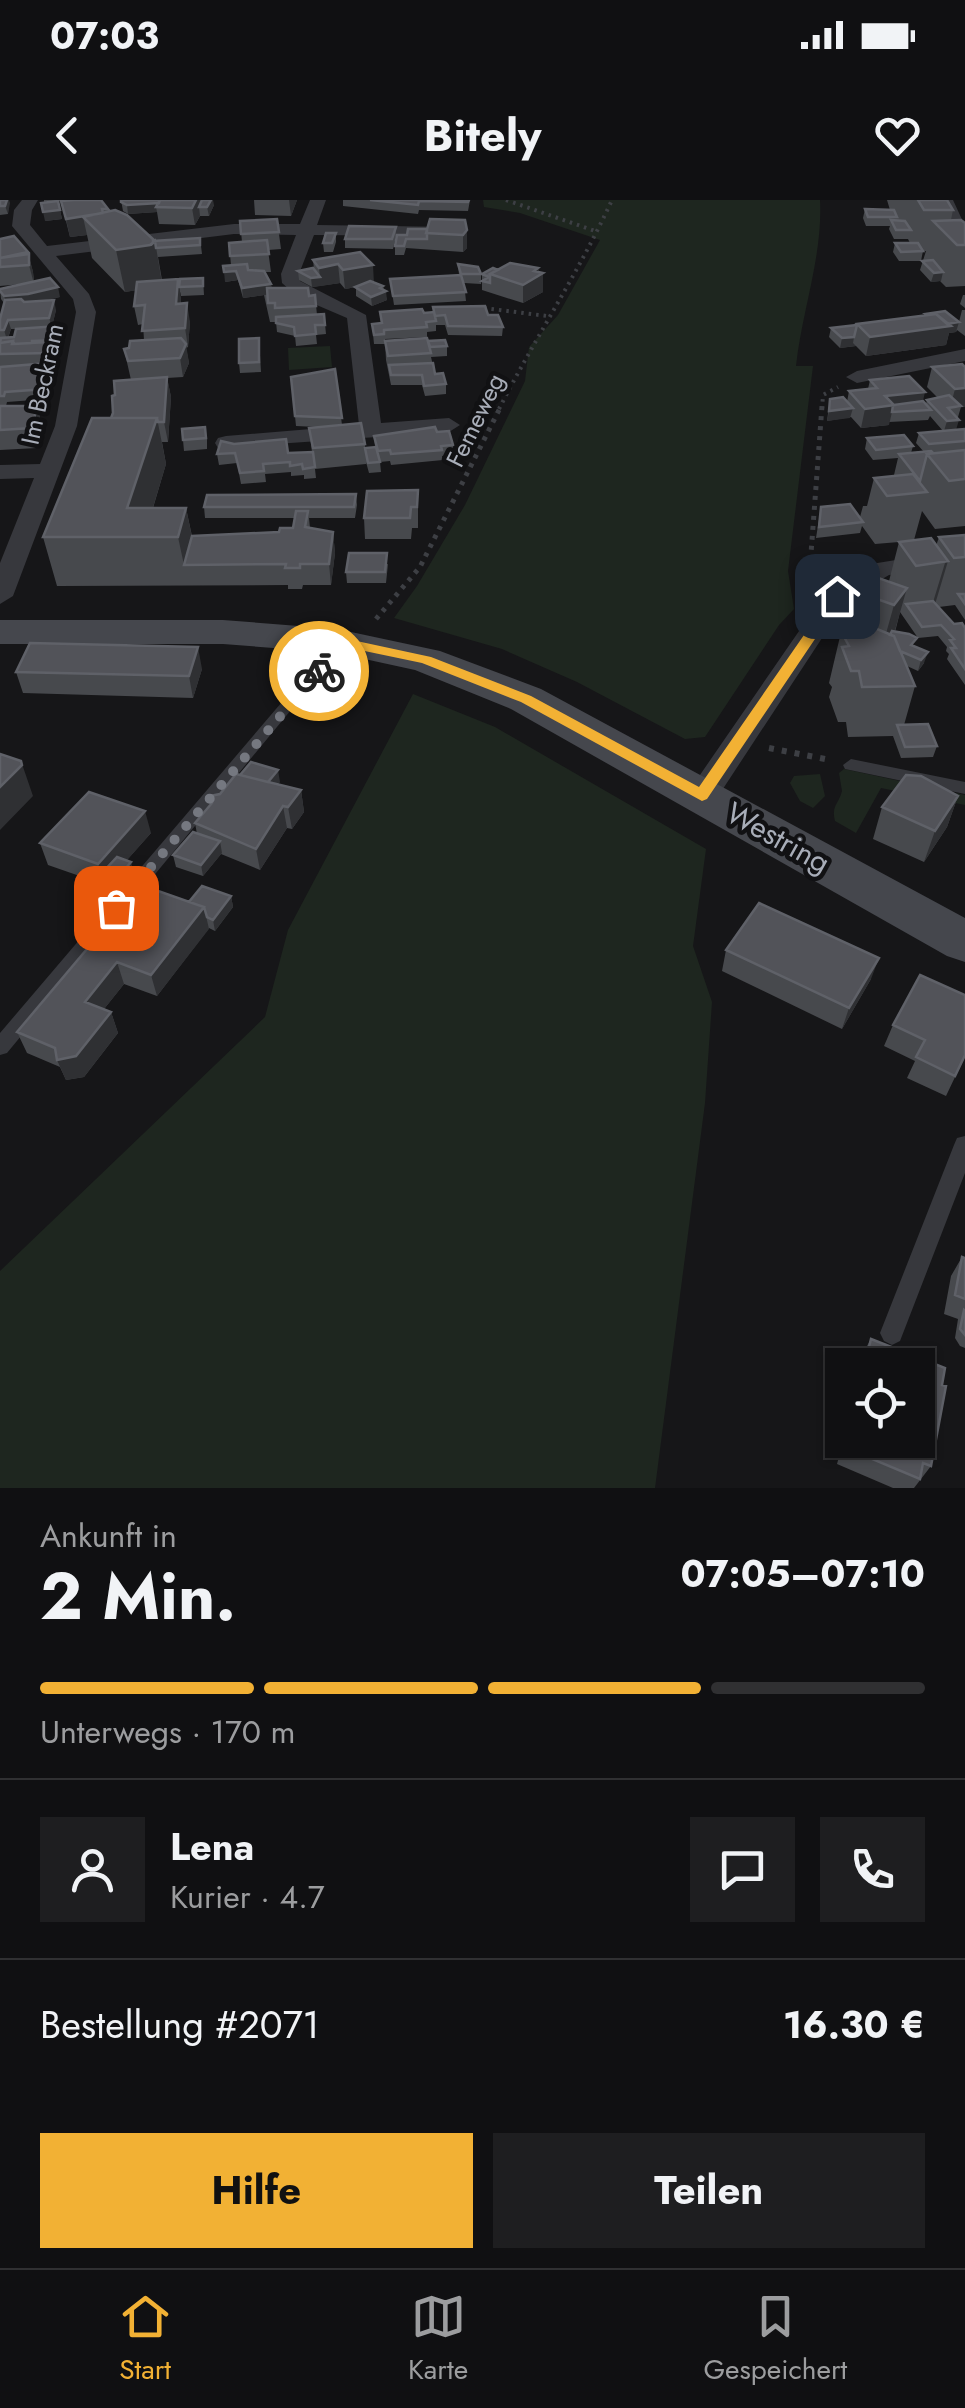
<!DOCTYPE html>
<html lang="de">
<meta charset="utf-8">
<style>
:root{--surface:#101012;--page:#1e1e20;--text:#f1f3f6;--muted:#9c9d9f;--line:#303032;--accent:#f2b134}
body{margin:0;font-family:Jost,sans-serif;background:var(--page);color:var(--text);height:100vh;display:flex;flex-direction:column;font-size:38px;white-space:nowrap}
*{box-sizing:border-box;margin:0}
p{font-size:32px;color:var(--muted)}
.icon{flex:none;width:55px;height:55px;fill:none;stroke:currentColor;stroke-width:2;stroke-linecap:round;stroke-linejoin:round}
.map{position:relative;height:1288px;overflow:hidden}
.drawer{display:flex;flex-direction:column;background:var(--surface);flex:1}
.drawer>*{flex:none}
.fabs{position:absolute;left:825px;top:1148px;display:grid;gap:20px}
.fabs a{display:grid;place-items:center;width:110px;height:110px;border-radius:0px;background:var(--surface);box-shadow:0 2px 8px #0004,0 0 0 2px var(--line);font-size:50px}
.pin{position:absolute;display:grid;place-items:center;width:85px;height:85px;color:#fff;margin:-42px;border-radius:20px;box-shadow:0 5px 15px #0006}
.courier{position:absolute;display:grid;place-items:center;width:100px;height:100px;margin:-50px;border:8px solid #f2b134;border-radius:50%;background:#fff;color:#222;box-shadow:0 2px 12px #0007}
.headline em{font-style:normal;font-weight:700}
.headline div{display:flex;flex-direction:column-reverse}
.headline{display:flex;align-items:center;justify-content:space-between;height:170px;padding:0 40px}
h1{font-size:65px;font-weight:700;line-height:75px}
.bar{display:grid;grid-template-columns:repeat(4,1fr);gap:15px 10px;align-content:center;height:120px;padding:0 40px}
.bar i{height:12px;border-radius:8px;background:var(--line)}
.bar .current{background:var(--accent)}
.bar p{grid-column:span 4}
.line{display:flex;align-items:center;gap:25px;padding:0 40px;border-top:2px solid var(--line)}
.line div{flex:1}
.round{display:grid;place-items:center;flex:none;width:105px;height:105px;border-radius:0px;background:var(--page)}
.button{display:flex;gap:20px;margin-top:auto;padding:20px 40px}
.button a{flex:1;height:115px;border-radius:0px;background:var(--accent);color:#111;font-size:40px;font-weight:700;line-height:115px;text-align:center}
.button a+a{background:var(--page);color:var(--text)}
.status{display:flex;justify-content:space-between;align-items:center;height:70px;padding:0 50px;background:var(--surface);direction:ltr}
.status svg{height:28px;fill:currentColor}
header{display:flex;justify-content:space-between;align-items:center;height:130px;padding:0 40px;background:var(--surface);font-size:45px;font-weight:700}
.dock{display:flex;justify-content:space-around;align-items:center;height:140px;border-top:2px solid var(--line);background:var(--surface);font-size:28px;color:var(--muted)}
.dock a{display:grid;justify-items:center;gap:5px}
.dock .current{color:var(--accent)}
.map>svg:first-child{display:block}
</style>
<div class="status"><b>07:03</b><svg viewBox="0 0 49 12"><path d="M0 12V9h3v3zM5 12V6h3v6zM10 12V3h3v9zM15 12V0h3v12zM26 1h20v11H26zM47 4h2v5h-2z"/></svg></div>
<header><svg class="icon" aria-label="back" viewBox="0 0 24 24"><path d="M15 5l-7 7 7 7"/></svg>Bitely<svg class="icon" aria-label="heart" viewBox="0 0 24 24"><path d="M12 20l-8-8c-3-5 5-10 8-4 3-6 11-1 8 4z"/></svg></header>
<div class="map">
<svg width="965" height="1288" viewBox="0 0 965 1288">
<rect width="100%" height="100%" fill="#161618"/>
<!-- green -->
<path fill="#1e261f" d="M483 0H820C823 55 802 111 796 166H813L788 371 794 409 779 425 705 537 685 539 577 482 502 449 394 418 417 386 465 305 525 181 529 147 558 115 600 40 520 13 484 7Z
M330 146 332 167 289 170 288 148Z
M413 494 495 527 706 649 693 746 712 802 705 903 655 1288H0V1071L265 817 288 730Z
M844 569 965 595V605L881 588 856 633 835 621C831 605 839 604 842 591L839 573Z
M820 574 825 596 813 608 800 601 790 583 794 576Z"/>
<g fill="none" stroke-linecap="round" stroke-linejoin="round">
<!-- path-far2 -->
<path stroke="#3d3f44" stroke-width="4" stroke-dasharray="2.5 5" stroke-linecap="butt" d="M506 0 598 32
M484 108 547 116
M499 209C535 138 579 72 612 0
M822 209 823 195 838 187"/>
<!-- path-far1 -->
<path stroke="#3d3f44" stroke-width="5" stroke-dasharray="4 6" stroke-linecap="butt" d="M819 376 810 367 822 206
M376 419 420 367 501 206"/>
<!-- path -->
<path stroke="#3d3f44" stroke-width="6" stroke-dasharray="5 8" stroke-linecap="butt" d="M769 548 830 560"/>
<!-- service -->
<path fill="#37383d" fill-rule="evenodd" d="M352 439 357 441V447L315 481 7 853 0 855V833L305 475Z
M851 559 965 582V594L845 569 843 565Z
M965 936V973L900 1141 892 1145 884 1141 880 1133 954 945 957 938Z"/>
<!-- minor -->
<path fill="#37383d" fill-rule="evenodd" d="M22 0H38L32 10 30 25 47 46 234 24H300L310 0H326L317 25 453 27 456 31 447 36 314 35 299 74 300 81 366 115 381 223 449 218 460 225 449 232 218 248 215 243 218 238 226 236 359 225 347 118 298 97 282 83 281 74 296 35 234 34 56 56 89 94 96 112 77 226 13 396 0 404V363L34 278 0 279V265L40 264 55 226 76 112 73 99 12 26 14 10Z
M937 0H953L965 26V51L956 46Z
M965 149V161L857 183 846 177 857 171Z
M965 349V365L889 375 847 400 713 604 702 607 691 604 686 596 691 588 828 389 871 364Z"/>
<!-- secondary -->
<path fill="#45474d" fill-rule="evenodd" d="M0 420H223L337 429 440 451 541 489 965 718V762L947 756 511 509 415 470 337 453 223 444H0Z"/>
</g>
<!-- wall -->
<path fill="#47494d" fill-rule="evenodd" d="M0 0H9L8 14 0 15Z
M44 0H101L109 12 155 41 200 38 202 54 158 57 162 80 178 79 181 103 190 122 188 147 186 148 189 163 183 177 167 178 171 197 168 242H162L166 264 153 308H186L192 336 279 332 293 328 295 318H205L204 307 356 294 357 305 355 318H309L310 328 333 332 335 353 331 385H303L302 389H288V385L57 386 43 337 111 218 115 195 131 180 124 149 129 148 144 140 143 124 138 125 134 106 136 90 125 92 92 58 87 35 70 37 61 1H58L62 19 45 21 52 1 44 2Z
M121 0 201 2 214 5 209 16H200L195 25 159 24 157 12 128 14 123 11Z
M254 0H297L291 16 255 15Z
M343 0H470L468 11 419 10 418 14 343 6Z
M887 0H947L953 10 951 20 965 23V86L946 87 940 81 931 82 920 70 926 51H923L921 61H899L893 52 895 43H910L908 39H894L889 29 890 26H866L863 18 865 9 890 10Z
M277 19 281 49 268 50 271 72H265L272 88 309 96 315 95 317 115 324 114 326 134 316 135 317 144 296 146 295 136 277 132 276 122H270L264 95 243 98 238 80 225 82 231 65 229 43 242 42 240 21Z
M396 27V36L393 49 345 48V39Z
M408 29 467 30V48L463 52 406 48 404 55H395V46L407 35Z
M336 33V42L333 52H324L323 43Z
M0 39 28 54 33 72 34 82 60 97 39 101 56 110 52 126H58L60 136 57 149 52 150 55 161 47 199 7 202 6 206H37L42 226 37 248 0 250V119L4 103 1 99 0 89 23 84 0 86ZM11 129H16L14 137 8 138Z
M360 52 374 82 383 86 387 100 372 106 356 96V87L345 89 340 83 312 87 299 80 298 71 314 69 313 60Z
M458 64 481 74V84L464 83 466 101 394 105 390 79 459 75Z
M538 68 543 92 523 103 482 90V74L498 70Z
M203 78 204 95 181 96 179 87Z
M963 95H965V108L960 104Z
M433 107 488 115 503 127 502 136 448 135 445 125H436V131L427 132V137L385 139V144H374L372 124 381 123 380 112H433Z
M962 110H965V136L957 130 956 132 949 133 946 145 866 156 856 146 840 148 829 137 831 128 926 116V114L959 122Z
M259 138 261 172 240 173 239 163Z
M385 141H428L447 146V156L431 157 435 174 446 184V194L425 196 422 185H391L386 160Z
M932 167H965V207H961L958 217H956V229H965V326L935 329 922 311 914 340 936 346 939 337 965 335V420L955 405 939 407 935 404 954 424 965 428V485L947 459 949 454 946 451 947 447 938 436 918 438 900 412 895 432 914 447 924 463 918 471 907 466 915 486 904 525 937 546 933 557 901 558 893 536 848 537 846 522H838L829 497 832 487 829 483 851 390 889 381 899 342 875 344 862 326 860 333 816 338 821 307 863 322 860 317 863 306H867L874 278 895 276 894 275 898 258 873 260 865 249 867 238 913 246 911 253 924 252 916 243 919 233 943 231 930 216 928 220 889 222V225L861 228 851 217 827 221 830 199 847 202 849 191 868 189 870 180 923 201 926 204 927 200 938 198 927 187Z
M335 169 342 225 365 244V248L375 247 374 236 437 232 453 245V255L442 256 443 260 391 265 390 261 380 262 381 272 369 273 366 262V264L315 269 316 278 304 279V275L291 276V272L265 274 266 282 241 284 237 263 219 265 217 254 221 241 288 253 312 252 309 228 317 227 296 226 291 177Z
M207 238V249L184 251 183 240Z
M418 290V328H412L411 339H365L364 318Z
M388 364 386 383H347L346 372Z
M202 469 193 498 23 493 16 472Z
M280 582 277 584 301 590 304 612 292 629 287 628 260 670 221 654 203 676 176 667 173 655 197 634 195 623 212 603 210 596Z
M958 596 947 627 924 662 873 639 882 607Z
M151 633 126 661 134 673 107 705 91 699 88 688 94 681 48 665 40 643Z
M231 696 233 707 215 731 209 728 157 796 124 784 104 809 111 812 118 833 84 877 66 880 60 867 27 853 17 832 189 702Z
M726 750 871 779 842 829 722 771Z
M893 825 965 856 946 896 907 878 915 861 884 846Z
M962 1057 965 1058V1148L960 1146 955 1138 958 1119 944 1114 951 1076Z
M871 1139 945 1168 942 1185 946 1186 931 1266 914 1288H893L837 1264 841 1249 835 1246 842 1214V1240H918V1165H856Z"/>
<!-- shaded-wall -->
<path fill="#2f3033" d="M7 0H9L10 3 8 14 5 6Z
M196 0H201L202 7H199L200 16 195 25 192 8Z
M211 0H213L214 5 209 16 207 7Z
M289 0H297L291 16Z
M163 2 156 7 157 12 128 14 127 5Z
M60 10 62 19 45 21 43 12Z
M83 17 87 35 70 37 66 19Z
M467 30V48L463 52V35Z
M155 41 162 83 158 87 125 92 116 50Z
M28 52 33 72 34 84 29 65 0 58Z
M338 64 340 83 321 86 319 68Z
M373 65 374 84 345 89 343 70Z
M538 68V77L543 73V92L523 103V85L534 71Z
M236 71 238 80 225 82 224 72Z
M943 72 941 81 931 82 934 73Z
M320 77 321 86 312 87 311 78Z
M178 79 181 98 180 122 176 104Z
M271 84 272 94 243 98 242 88Z
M383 86 384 92 386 91 387 100 372 106 371 97 380 88Z
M58 87 60 97 30 103 7 106 4 96Z
M54 100 56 110 52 127 49 118Z
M187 103 190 122 188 147 185 128Z
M8 120 11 129 7 140 4 130Z
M959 122 956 132 949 133 946 145 866 156 870 137Z
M58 126 60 136 57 149 55 140Z
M854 137 853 143 856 146 840 148 842 138Z
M50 142 55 161 47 199 45 189 50 163 48 153Z
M186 144 189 163 183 177 180 158Z
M167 177 171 197 168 242 164 222Z
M965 188V207L950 208 955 189Z
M925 192 921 210 892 212 889 225 861 228 865 209 885 196Z
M37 206 42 226 37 248 32 228Z
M853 208 850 218 827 221 829 211Z
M157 218 166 264 144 337 127 308Z
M959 220 956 230 944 231 947 221Z
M186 308 196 357 184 365 178 337Z
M333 332 335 353 331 385 329 364Z
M948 361 933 411 930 412 945 363Z
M907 388 893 437 880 455 894 405Z
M198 447 202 469 193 498 189 476Z
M928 452 924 463 918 471 921 460Z
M21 561 33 596 0 630V587Z
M278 570 280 582 262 603 260 592Z
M301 590 304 612 292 629 288 607Z
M958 596 947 627 924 662 935 631Z
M283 606 287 628 260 670 256 649Z
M145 611 151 633 105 685 98 664Z
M220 641 222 653 203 676 201 665Z
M131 662 134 673 107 705 104 694Z
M231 696 233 707 215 731 213 720Z
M204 707 209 729 157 796 151 775Z
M879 758 871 779 842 829 849 808Z
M117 762 124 784 93 823 85 802Z
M111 812 118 833 84 877 66 880 57 860Z"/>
<!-- building -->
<path fill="#525359" stroke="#5f6168" stroke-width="2.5" d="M0 0H7L5 6H0Z
M74 0H101L108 9H102L103 13 66 19 61 1Z
M121 0H160L159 3 127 5 121 2Z
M160 0H196L192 8 156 7Z
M202 0H211L207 7H199Z
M370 0H469L468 2 419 1 418 5Z
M918 0H947L953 10H924Z
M58 1 60 10 43 12 41 3Z
M865 9 894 10 897 17H868Z
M115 10 127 15 155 41 150 45 116 50 83 17Z
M277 19 279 32 241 34 240 21Z
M430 19 465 20 467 30 463 35 426 33Z
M891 20 905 21 911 30H896Z
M961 20 965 23V45H957L933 21Z
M349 26 396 27 392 39H345Z
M408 29H427V39H406L404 46H395L397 35H407Z
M326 33H336L332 43H323Z
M14 36 28 52 0 58V39Z
M200 38V45L156 48 155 41 153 43V41Z
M267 40 269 54 230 56 229 43Z
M895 43H918L923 51 901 52Z
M360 52 373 65 343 70 338 64 319 68 313 60Z
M29 54V65L0 67V58Z
M933 60 943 72 934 73 922 61Z
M510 63 538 68 534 71 543 73 523 85 490 74Z
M247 64 248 70 264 71 271 84 242 88 236 71 224 72 223 66Z
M458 64 478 67 481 74H461Z
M313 68 320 77 311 78 298 71Z
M493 68 498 70 490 74V83L482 81 489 77 482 74Z
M461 75 466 92 393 96 390 79Z
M50 78 58 87 28 94 4 96 0 91V89Z
M203 78V86L179 87 180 79Z
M178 79 176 104 187 103 185 128 142 131 145 105 134 106 137 82Z
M370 81 383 86 380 88 386 91 371 97 355 87Z
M267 88H308L309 96 315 95 316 106 275 108V103H268Z
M21 99 24 102 54 100 49 118 8 120 4 130H0V119L5 100Z
M485 106 488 115H498L503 127 448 126 445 115 435 116 433 107Z
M422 109 424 113 434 112 436 121 426 122 427 127 384 130V134L374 135 372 124 382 123 380 112Z
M945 111 959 122 947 124 936 114 928 115 926 114Z
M324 114 325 125H315L316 134 295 136 294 127 276 123V117Z
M936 114 951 126 870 137 857 124Z
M857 125 854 137 842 138 831 128Z
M58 126 55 140 32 141V143L14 144 13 141 0 143 1 138 14 137 16 129Z
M181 138 186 144 180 158 128 161 124 149 129 148 130 141Z
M259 138V162L239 163V139Z
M427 138 431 153 388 156 385 141Z
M445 140 447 146 430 147 428 141Z
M13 141 12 144 50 142 48 153 0 154V143Z
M50 163 45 189 5 192 4 196H0V167Z
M433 163 435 174 443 173 446 184 424 186 422 175H391L389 165Z
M962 164 965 167V188L955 189 932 167Z
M335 169 342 218 295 216 291 177Z
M909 176 925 192 885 196 894 205 865 209 849 191 877 188 870 180Z
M167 177 164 222H158L157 218H111L113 213 112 196 115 195 114 181Z
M949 195 961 206 948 208 959 220 947 221 927 200Z
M843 197 853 208 829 211 830 199Z
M923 201 931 210 892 212 893 205Z
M0 206H37L32 228 0 230Z
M92 218H157L127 308H186L178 337H43Z
M361 223 365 244 313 248 309 228Z
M205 227 206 238 183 240 182 229Z
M435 227 437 232 449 231 453 245 441 246 442 250 391 254 390 250 378 251 374 236Z
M965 229V241L929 244 919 233Z
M904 235 913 246 876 250 867 238Z
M286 239 288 253 313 252 315 267 303 269 302 264 290 266V262L263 264 264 271 240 273 235 253 217 254 221 241 234 244Z
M376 247 380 262 368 263 365 248Z
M965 250V279L949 281 927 254Z
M931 251 933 253 927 254 920 281 899 254Z
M913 274 927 292 887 296 874 278Z
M418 290 417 307H411L410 318H364L367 291Z
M356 294 354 307H204L207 295Z
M850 304 863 322 819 327 821 307Z
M296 311H308L305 327 333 332 329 364H300V368H285L286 364 184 365 192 336 279 332 280 328H293Z
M965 335V357L954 358 939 337Z
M931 338 948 361 916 366 899 342Z
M349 353H387L385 372H346Z
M864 373 907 388 894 405 851 390Z
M958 394H965V404Z
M933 401 954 424 962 423 965 428V469L951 448H956L950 440 954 439 941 425 922 427 906 404Z
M850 418 894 436 915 486 862 487 859 471H851L842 447 849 446 842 433H855Z
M892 431 909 434 917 438 911 445 928 452 921 460 900 451 894 436 890 435Z
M30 443 198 447 189 476 16 472Z
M928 524 937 546 905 547 897 525Z
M0 554 21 561 22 565 0 587Z
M251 562 278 570 268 582 240 575Z
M236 574 301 590 288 607 283 606 256 649 195 623 212 603 210 596 220 594Z
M906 575 921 576 958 596 935 631 882 607Z
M89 592 145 611 98 664 40 643Z
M193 632 220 641 201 665 173 655Z
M117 657 131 662 104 694 88 688Z
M141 685 204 707 151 775 117 762 85 802 111 812 76 856 57 860 55 848 17 832Z
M202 686 231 696 213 720 207 717 204 707 189 702Z
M759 703 879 758 849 808 726 750Z
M920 775 965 795V855L955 876 916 857 925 840 893 825Z
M962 1057 965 1058V1099L955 1095Z
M964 1110 965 1111V1135L960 1129Z
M871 1139 945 1168 942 1185 946 1186 931 1266 923 1263 920 1279 846 1248 848 1240H918V1165H859L862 1153 867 1155Z"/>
<!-- route -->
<path fill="#f2b134" d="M837 392 844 396 707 599 702 601 521 502 422 463 355 449 324 474 312 471 352 440 431 457 531 496 699 587 833 393Z"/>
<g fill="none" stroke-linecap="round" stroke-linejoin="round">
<!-- done -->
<path stroke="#757880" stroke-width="10" stroke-dasharray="0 18" d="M116 708 319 471"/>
</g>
<g text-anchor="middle" stroke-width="9" stroke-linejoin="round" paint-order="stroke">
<!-- far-street labels -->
<g font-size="25" fill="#a8adb8" stroke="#111113">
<text transform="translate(42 184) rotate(-78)" y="9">Im Beckram</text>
<text transform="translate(475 220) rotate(-64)" y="9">Femeweg</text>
</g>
<!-- street labels -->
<g font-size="30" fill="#a8adb8" stroke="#111113">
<text transform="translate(778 638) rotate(29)" y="10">Westring</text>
</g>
</g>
</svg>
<div class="fabs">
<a><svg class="icon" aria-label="locate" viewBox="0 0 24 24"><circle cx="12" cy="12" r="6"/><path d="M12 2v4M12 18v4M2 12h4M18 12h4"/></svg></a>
</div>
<div class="pin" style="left:116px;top:708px;background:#ea580c"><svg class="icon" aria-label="bag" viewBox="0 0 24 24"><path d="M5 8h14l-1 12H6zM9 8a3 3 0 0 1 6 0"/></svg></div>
<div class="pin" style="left:837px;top:396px;background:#1f2937"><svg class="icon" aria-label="home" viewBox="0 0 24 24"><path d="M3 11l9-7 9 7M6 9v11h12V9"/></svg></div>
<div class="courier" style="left:319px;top:471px"><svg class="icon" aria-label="bike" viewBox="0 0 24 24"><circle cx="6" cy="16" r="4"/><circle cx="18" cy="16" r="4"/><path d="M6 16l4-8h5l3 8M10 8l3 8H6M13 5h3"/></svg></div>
</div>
<section class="drawer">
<div class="headline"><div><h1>2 Min.</h1><p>Ankunft in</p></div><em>07:05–07:10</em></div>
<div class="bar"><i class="current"></i><i class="current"></i><i class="current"></i><i></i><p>Unterwegs · 170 m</p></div>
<div class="line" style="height:180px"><a class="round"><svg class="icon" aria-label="person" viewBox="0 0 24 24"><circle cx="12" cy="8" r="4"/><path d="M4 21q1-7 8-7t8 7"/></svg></a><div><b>Lena</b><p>Kurier · 4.7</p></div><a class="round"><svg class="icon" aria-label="chat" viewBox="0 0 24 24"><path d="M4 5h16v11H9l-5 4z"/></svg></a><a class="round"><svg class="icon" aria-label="phone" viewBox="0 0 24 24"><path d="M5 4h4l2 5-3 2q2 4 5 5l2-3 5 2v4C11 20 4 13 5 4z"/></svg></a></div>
<div class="line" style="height:130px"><div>Bestellung #2071</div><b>16.30 €</b></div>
<div class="button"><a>Hilfe</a><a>Teilen</a></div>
</section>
<nav class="dock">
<a class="current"><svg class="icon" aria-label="home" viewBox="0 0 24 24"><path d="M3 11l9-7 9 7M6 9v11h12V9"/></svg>Start</a>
<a><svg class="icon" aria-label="map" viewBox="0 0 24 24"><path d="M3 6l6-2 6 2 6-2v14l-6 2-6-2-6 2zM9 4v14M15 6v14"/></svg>Karte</a>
<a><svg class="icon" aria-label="saved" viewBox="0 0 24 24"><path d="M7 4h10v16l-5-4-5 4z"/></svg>Gespeichert</a>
</nav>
